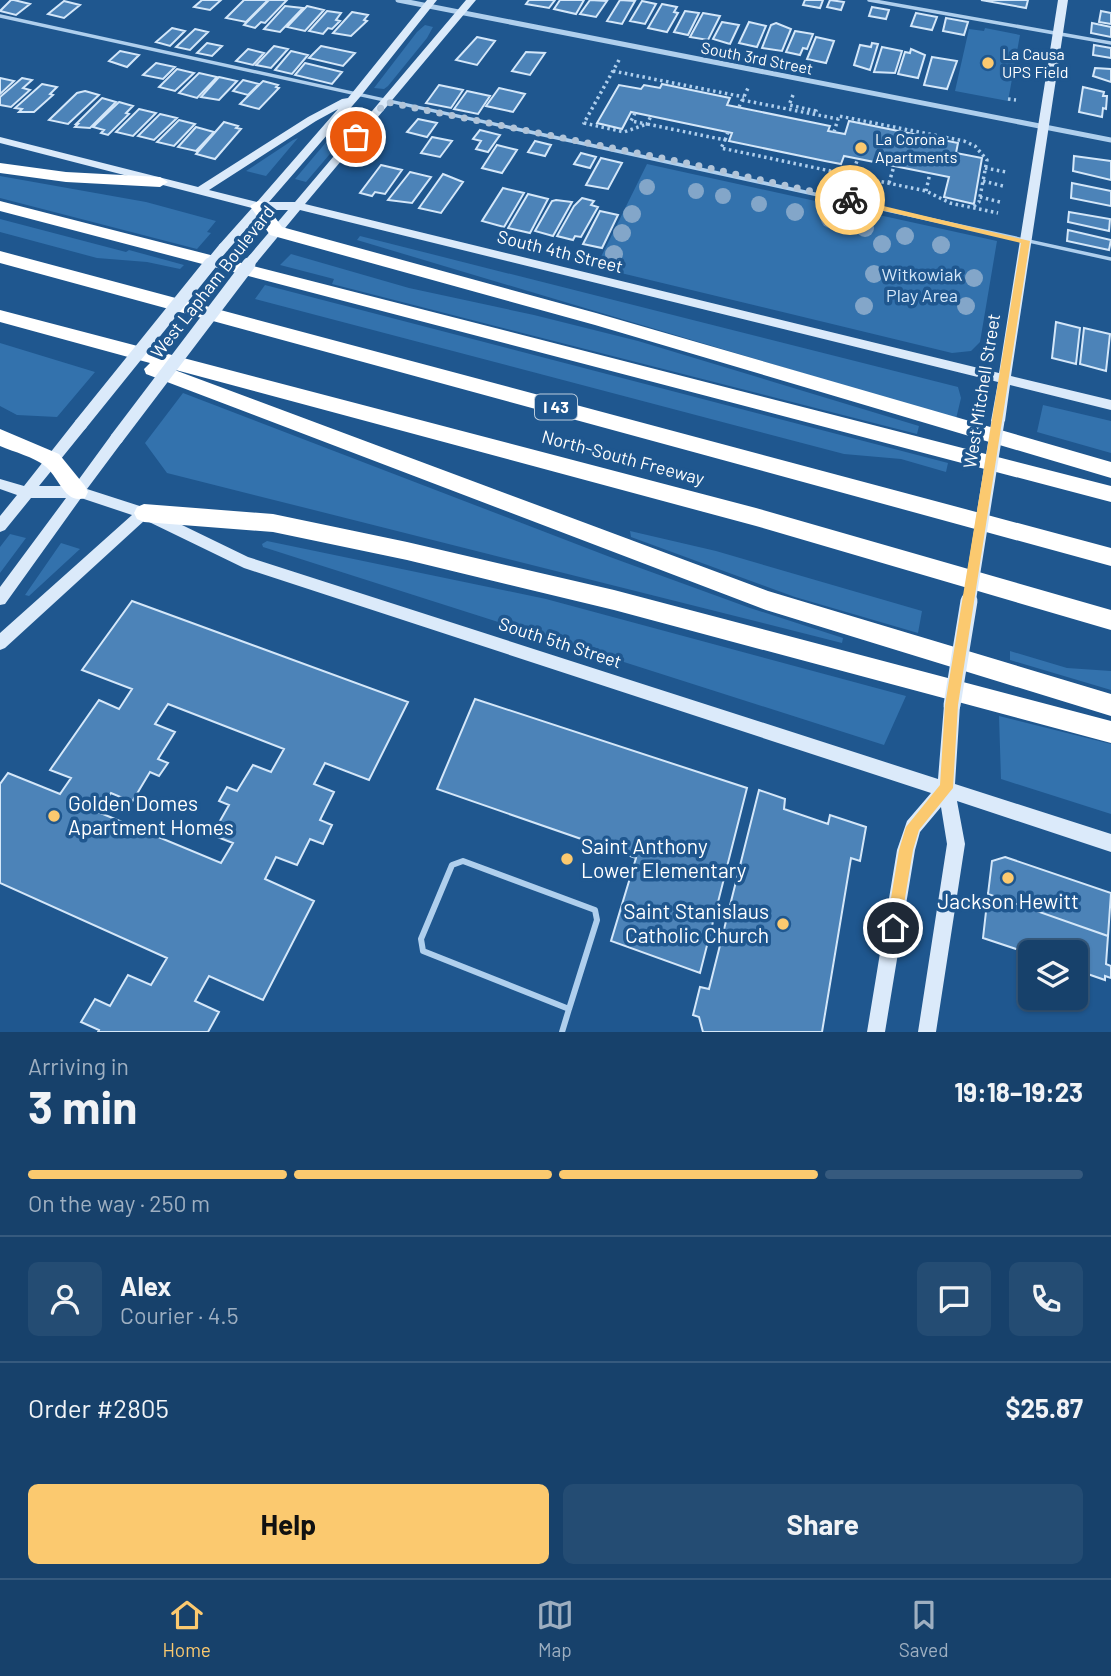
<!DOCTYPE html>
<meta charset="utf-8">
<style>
:root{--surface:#17416b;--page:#244c73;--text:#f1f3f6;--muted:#9eafc1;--line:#365a7e;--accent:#fbc96f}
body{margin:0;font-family:Barlow,sans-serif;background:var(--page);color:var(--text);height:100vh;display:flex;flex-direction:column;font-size:26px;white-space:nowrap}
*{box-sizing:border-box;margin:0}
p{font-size:23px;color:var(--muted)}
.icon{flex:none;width:38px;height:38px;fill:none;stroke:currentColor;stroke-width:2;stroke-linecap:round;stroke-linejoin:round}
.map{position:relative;height:1032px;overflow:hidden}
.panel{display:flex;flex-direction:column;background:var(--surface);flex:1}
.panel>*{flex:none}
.controls{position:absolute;left:1018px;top:940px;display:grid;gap:14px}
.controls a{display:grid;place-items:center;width:70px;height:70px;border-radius:10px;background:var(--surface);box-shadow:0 2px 5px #0004,0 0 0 2px var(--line);font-size:35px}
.pin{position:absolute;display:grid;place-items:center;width:60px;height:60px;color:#fff;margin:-30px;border:4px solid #fff;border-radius:50%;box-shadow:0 2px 7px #0007}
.courier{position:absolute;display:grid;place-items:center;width:70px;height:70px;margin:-35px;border:5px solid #fbc96f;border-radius:50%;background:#fff;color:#222;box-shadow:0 2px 9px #0007}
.summary em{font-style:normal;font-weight:700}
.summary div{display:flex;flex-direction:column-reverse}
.summary{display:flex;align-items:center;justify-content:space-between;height:119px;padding:0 28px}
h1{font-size:46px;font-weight:700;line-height:52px}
.bar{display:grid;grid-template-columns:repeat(4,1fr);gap:10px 7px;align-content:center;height:84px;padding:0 28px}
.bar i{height:9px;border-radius:5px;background:var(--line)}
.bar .active{background:var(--accent)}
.bar p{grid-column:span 4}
.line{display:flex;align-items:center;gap:18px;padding:0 28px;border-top:2px solid var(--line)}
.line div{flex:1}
.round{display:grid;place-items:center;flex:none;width:74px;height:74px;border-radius:10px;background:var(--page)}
.cta{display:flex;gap:14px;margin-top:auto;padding:14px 28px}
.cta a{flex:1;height:80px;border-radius:10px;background:var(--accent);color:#111;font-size:28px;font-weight:700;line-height:80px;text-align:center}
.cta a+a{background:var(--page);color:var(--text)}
.tab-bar{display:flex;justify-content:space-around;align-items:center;height:98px;border-top:2px solid var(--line);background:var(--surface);font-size:19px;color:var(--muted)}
.tab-bar a{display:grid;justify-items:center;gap:4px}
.tab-bar .active{color:var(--accent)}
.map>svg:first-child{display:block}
</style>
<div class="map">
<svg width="1111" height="1032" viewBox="0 0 1111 1032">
<rect width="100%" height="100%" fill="#1f578f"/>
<!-- green -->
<path fill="#3372ad" d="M425 25 433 27 427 38 388 86 384 89 374 88 417 32Z
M985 28 1020 35 1008 101 955 91 969 29 984 31Z
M363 107 364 114 306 182 295 179 355 108Z
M298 138 266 176 246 171 293 140Z
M647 164 997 241 980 342 971 351 952 353 596 267Z
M0 176 146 202 216 221 207 232 211 233 197 249 0 198Z
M0 219 126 252 129 250 184 265 180 269 147 262 97 258 0 232Z
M360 236 958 387 961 398 956 419 357 240Z
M291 254 409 288 534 315 638 341 919 426 917 434 332 284 334 279 280 265Z
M265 285 948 463 946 472 901 459 844 454 255 299Z
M0 343 95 372 57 417 17 415 0 406Z
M183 393 610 557 750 608 843 638 842 643 167 473 145 443Z
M1043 405 1111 421V453L1037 432Z
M630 531 716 551 922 611 918 633 795 597 631 537Z
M10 534 26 538 0 573V547Z
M267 541 546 599 906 696 884 745 263 547 262 544Z
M61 543 80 549 29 596 25 595Z
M1010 651 1067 668 1111 671V690L1010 660Z
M999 716 1111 744V814L1001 779Z"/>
<!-- building -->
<path fill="#4c83b8" stroke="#d4e7f9" stroke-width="2" fill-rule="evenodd" d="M11 0H14L30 4 16 15 0 11Z
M202 0H221L210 10 194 7Z
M244 0H268L246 22 226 18Z
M269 0H287L265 23 261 22 255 28 244 25Z
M529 0H555L549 8 526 4Z
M560 0H584L576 14 554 9Z
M590 0 607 1 596 17 580 14Z
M620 0 635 1 622 24 607 21Z
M805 0H823L820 8 803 5Z
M830 0 844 2 841 10 827 7Z
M981 0H1028L1026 8Z
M64 1 80 5 64 18 48 14Z
M642 1 656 4 645 24 630 21Z
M662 4 677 7 674 12 678 13 667 32 648 28Z
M285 6 303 8 280 32 264 29Z
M307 6 324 10 305 31 287 27Z
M872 7 889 10 886 19 869 16Z
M327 11 341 13 336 20 340 21 332 29 328 28 323 34 309 31Z
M685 11 699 13 688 35 674 32Z
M1101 11 1111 13V24L1099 22Z
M352 12 368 15 364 20 367 21 351 36 333 33Z
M703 13 720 16 708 40 690 37Z
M916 13 937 17 932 30 911 26Z
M946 18 968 22 964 35 943 31Z
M722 22 739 25 730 44 713 39Z
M749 22 766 26 757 47 739 43Z
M776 23 791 29 782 51 762 48 771 25Z
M1092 23 1111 27V37L1091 33Z
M172 28 185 31 170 46 156 42Z
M195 29 208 32 190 50 176 47Z
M795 31 813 34 807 49 803 48 800 55 786 52Z
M477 37 495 41 477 65 456 60Z
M816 37 834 41 826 63 807 59Z
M207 43 222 46 212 56 197 53Z
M872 43 878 44 870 70 854 65 860 45 871 47Z
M1094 45 1111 48V58L1093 55Z
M274 46 288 49 271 68 256 65Z
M321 46 355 53 343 66 309 58Z
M882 47 902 51 895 73 874 72Z
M248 49 264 53 253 65 236 61Z
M911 49 925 55 918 78 898 74 905 52 910 53Z
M120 51 139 55 127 67 109 61Z
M291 51 308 55 292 74 275 70Z
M526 52 545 53 530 75 512 71Z
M932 57 957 61 947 89 924 85Z
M156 63 175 67 163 79 143 75Z
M305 63 342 72 332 84 295 75Z
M1095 68 1111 69V82L1093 76Z
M177 69 194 73 175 91 159 87Z
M199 73 217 77 197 98 179 93Z
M219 77 237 81 219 100 201 97Z
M0 78 14 81 0 94Z
M22 78 32 80 23 88 30 90 11 107 0 105V97Z
M243 80 259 84 248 95 233 91Z
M263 81 278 85 276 87 279 88 259 109 240 104Z
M42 84 57 87 50 94 53 95 34 112H19L22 109 15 108Z
M662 84 730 98 727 105 830 126 828 131 834 132 845 134 849 121 958 143 956 153 982 158 974 204 944 197 949 177 844 156 841 164 825 161 729 141 732 133 631 112 622 129 597 123 619 85 641 89 644 85 660 88Z
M439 85 463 90 451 108 426 103Z
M1083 87 1104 92 1103 96H1107L1106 109 1103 108 1102 117 1079 112Z
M499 88 525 94 513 112 486 106Z
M85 91 99 95 68 124 49 120 77 93Z
M467 91 490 96 478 114 454 109Z
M102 98 116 102 90 128 75 127 78 124H76Z
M119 102 133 106 126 113 129 114 108 135 101 133 104 130 93 127Z
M139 109 156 113 133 136 116 132Z
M160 114 177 118 154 140 138 136Z
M418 119 437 123 427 137 407 132Z
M179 120 195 124 174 146 157 142Z
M224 122 238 126 236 128 241 129 215 159 196 154Z
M196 127 214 132 196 151 178 147Z
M480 130 500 135 488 152 476 149 481 141 473 139Z
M432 137 452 141 440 157 421 153Z
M535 141 551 145 545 156 528 152Z
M497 145 517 150 502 173 482 168Z
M581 153 596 157 590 168 574 164Z
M1074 156 1111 161V180L1073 171Z
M601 158 622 163 608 189 586 185Z
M381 165 402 170 385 194 375 192 372 196 360 193Z
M410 172 431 177 412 203 388 200Z
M443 174 463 182 441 213 419 208Z
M1072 183 1111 191V206L1071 198Z
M503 188 524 193 504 227 482 221Z
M528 194 548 199 530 233 508 228Z
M582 198 594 201 591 205 598 207 581 237 575 236 573 240 557 236 574 206Z
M556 200 572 202 553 236 535 231 552 201Z
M600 211 618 215 602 248 583 244Z
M1069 212 1110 219 1109 231 1068 222Z
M1068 230 1111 240 1109 250 1067 241Z
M1056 322 1080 328 1076 364 1052 358Z
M1084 328 1110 334 1106 371 1080 364Z
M132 601 408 702 369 780 325 763 314 784 334 792 320 820 332 825 323 844 310 839 297 865 276 857 265 879 314 901 263 1000 209 976 195 1001 219 1012 208 1032H98L99 1030 81 1022 95 999 110 1006 128 975 151 985 167 958 0 883V784L8 773 60 794 71 778 50 770 99 700 119 709 132 689 82 670ZM168 704 284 749 271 772 253 765 237 791 227 787 219 801 229 805 212 835 233 843 221 863 98 812 111 793 132 802 150 772 159 776 168 763 158 759 175 732 155 724Z
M475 699 747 788 700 973 611 941 636 858 437 789Z
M759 790 785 799 784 809 828 824 830 815 866 827 860 861 851 858 822 1032H703L699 1017 693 1015 700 987 709 989Z
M1005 857 1111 893 1108 936 988 894 992 861Z
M988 894 1108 936 1106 964 1111 966V978L1105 976V980L1076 970V952H1031V954L983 938Z"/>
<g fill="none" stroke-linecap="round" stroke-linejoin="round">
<!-- path -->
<path stroke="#afcfed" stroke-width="3.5" stroke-dasharray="2.5 3.5" stroke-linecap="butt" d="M619 60 584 123 624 132 647 124 725 140 721 148 926 191 950 203 998 213
M613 71 744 97
M793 95 789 105 816 111 814 114
M1008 99 1016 100
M742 100 838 119 839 116 964 141 975 146 987 160 979 202 973 207
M739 107 749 86
M635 113 631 121 647 124 651 116
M834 132 838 119
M725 140 728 132
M985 168 1006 172
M852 175 858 158
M983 181 1003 186
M889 183 894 166
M926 191 930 173
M980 197 1000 202"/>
<!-- lane-far1 -->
<path stroke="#afcfed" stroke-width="3.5" d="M869 0 1111 43
M0 16C370 98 741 176 1111 259"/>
<!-- lane -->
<path stroke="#afcfed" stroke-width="6" d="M463 861 595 910 597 920 569 1009 423 951 421 939 452 865Z
M562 1032 569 1009"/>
<!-- street -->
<path stroke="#afcfed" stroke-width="5" d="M398 0 1111 140"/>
<!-- secondary -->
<path fill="#dbeafa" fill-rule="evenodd" d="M427 0H437L360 97 269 202H295L466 0H476L305 204 999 373 1058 0H1068L1011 376 1111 400V410L1010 385 1005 421 998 426 991 421 998 382 300 210 257 262 253 263 247 259 249 256 288 210H263L227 251H219V245L252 208 0 143V137L198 187 308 117 342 99 348 98ZM338 109 257 202 209 190 316 121Z
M81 419 88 424 86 428 39 486H74L112 434H122L124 438 122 442 87 489 149 509 248 557 938 779 944 705 946 700 952 698 958 700 960 705 955 784 1111 834V852L957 801 965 844 936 1032H918L947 844 941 807 920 832 915 850 885 1032H867L897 850 907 821 931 793 244 568 145 520 5 648 0 650V633L132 515 81 498 5 604 0 605V587L66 498H31L5 530 0 532V516L17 495 0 489V479L24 486 76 420Z"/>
<!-- highway -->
<path fill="#fff" fill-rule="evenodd" d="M0 163 66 172 160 177 168 182 160 187 66 182 0 173Z
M0 201 1111 486V502L0 211Z
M258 201 264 202 282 227 596 313 1111 462V478L595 325 270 235 250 206Z
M0 251 1111 548V566L0 263Z
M0 310 756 508 1111 610V630L756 526 172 369 768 591 1111 694V716L766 610 146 374 144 369 150 363 0 322Z
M0 429 59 454 85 486 88 492 85 498C65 505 59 477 45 466 34 457 14 452 0 446Z
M144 504 273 514 407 542 614 590 1111 721V743L614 610 407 560 273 532 144 522 137 519 134 513 137 507Z"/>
<!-- secondary-bridge-far2 -->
<path stroke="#dbeafa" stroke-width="10" d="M209 265 223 248
M248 265 253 259"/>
<!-- secondary-bridge-far1 -->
<path stroke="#dbeafa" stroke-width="13" d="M81 424 210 264
M117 438 249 264
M969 603 998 421"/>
<!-- secondary-bridge -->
<path stroke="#dbeafa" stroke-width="17" d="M952 705 969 601"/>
</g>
<!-- trees -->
<g fill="#83a6c9">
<circle cx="647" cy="187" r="8"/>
<circle cx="696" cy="191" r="8"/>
<circle cx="723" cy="196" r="8"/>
<circle cx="759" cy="204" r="8"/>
<circle cx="795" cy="212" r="9"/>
<circle cx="632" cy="214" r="9"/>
<circle cx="830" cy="219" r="9"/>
<circle cx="865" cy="228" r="9"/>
<circle cx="622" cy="233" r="9"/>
<circle cx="905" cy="236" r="9"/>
<circle cx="882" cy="244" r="9"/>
<circle cx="941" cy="245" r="9"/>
<circle cx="614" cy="254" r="9"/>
<circle cx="874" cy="274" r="9"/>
<circle cx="974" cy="278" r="9"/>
<circle cx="864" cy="306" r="9"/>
<circle cx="966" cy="306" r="9"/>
</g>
<!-- route -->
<path fill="#fbc96f" d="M850 198 1030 241 958 705 953 788 919 830 913 850 900 928 898 933 893 935 888 933 886 928 899 850 906 827 940 785 945 705 1021 243 847 202V198Z"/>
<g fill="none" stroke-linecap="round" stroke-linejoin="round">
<!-- done -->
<path stroke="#b1c4d8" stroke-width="7" stroke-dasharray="0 12.6" d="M356 137 386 102 691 164 850 200"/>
</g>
<!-- markers -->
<g fill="#fbc96f" stroke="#1f578f" stroke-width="2.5">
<circle cx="988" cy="63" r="7"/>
<circle cx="861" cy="148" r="7"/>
<circle cx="54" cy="816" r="7"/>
<circle cx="567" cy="859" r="7"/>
<circle cx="1008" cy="878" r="7"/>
<circle cx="783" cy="924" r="7"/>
</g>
<g text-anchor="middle" stroke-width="7" stroke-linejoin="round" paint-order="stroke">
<!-- far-poi labels -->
<g font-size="16" fill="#fff" stroke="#1f578f" text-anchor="start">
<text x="1002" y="60">La Causa<tspan x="1002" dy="18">UPS Field</tspan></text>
<text x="875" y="145">La Corona<tspan x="875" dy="18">Apartments</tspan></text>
</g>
<!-- far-street labels -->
<g font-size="16" fill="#fff" stroke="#1f578f">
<text transform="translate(757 58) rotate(11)" y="6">South 3rd Street</text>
</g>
<!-- shield labels -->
<rect fill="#1f578f" stroke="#bccddd" stroke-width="2" x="535" y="394.5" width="42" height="25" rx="5"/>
<g font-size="16" font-weight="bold" fill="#fff">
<text x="556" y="413">I 43</text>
</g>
<!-- street labels -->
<g font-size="18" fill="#fff" stroke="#1f578f">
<text transform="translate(560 252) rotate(14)" y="6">South 4th Street</text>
<text transform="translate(213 282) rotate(-52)" y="6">West Lapham Boulevard</text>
<text transform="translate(982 391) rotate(-81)" y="6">West Mitchell Street</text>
<text transform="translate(623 458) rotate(15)" y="6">North-South Freeway</text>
<text transform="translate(560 643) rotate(18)" y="6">South 5th Street</text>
</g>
<!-- park labels -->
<g font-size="18" fill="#d4e7f9" stroke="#1f578f">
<text x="922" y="281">Witkowiak<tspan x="922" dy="21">Play Area</tspan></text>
</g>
<!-- near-poi labels -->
<g font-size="21" fill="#fff" stroke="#1f578f" text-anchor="start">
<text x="68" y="811">Golden Domes<tspan x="68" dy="24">Apartment Homes</tspan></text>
<text x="581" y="854">Saint Anthony<tspan x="581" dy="24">Lower Elementary</tspan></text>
<text x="1008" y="909" text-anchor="middle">Jackson Hewitt</text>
<text x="769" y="919" text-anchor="end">Saint Stanislaus<tspan x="769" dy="24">Catholic Church</tspan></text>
</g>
</g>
</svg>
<div class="controls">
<a><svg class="icon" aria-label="layers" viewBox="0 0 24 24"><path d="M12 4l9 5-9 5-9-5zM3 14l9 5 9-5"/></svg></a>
</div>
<div class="pin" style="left:356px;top:137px;background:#ea580c"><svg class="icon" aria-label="bag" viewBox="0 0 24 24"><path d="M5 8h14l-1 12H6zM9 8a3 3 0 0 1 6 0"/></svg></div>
<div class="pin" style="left:893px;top:928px;background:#1f2937"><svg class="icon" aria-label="home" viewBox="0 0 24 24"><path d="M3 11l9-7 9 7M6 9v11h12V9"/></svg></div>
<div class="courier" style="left:850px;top:200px"><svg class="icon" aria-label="bike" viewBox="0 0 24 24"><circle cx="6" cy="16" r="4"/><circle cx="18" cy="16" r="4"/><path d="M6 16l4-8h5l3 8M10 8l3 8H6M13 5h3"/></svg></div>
</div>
<section class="panel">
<div class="summary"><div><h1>3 min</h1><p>Arriving in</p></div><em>19:18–19:23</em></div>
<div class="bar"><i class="active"></i><i class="active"></i><i class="active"></i><i></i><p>On the way · 250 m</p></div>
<div class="line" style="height:126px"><a class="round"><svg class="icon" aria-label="person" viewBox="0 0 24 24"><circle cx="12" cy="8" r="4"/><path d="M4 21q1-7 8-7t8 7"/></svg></a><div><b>Alex</b><p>Courier · 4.5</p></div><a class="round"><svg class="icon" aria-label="chat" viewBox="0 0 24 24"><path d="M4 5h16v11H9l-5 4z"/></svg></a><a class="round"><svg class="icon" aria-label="phone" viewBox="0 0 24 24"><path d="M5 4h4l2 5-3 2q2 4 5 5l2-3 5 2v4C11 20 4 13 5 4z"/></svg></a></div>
<div class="line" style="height:91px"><div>Order #2805</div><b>$25.87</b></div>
<div class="cta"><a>Help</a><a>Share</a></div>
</section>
<nav class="tab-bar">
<a class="active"><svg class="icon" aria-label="home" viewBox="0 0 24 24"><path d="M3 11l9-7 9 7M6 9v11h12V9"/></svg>Home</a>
<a><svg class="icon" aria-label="map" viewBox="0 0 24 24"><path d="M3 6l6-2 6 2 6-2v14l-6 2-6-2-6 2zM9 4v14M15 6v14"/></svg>Map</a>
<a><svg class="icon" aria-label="saved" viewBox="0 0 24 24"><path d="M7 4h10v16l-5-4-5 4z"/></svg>Saved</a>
</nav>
